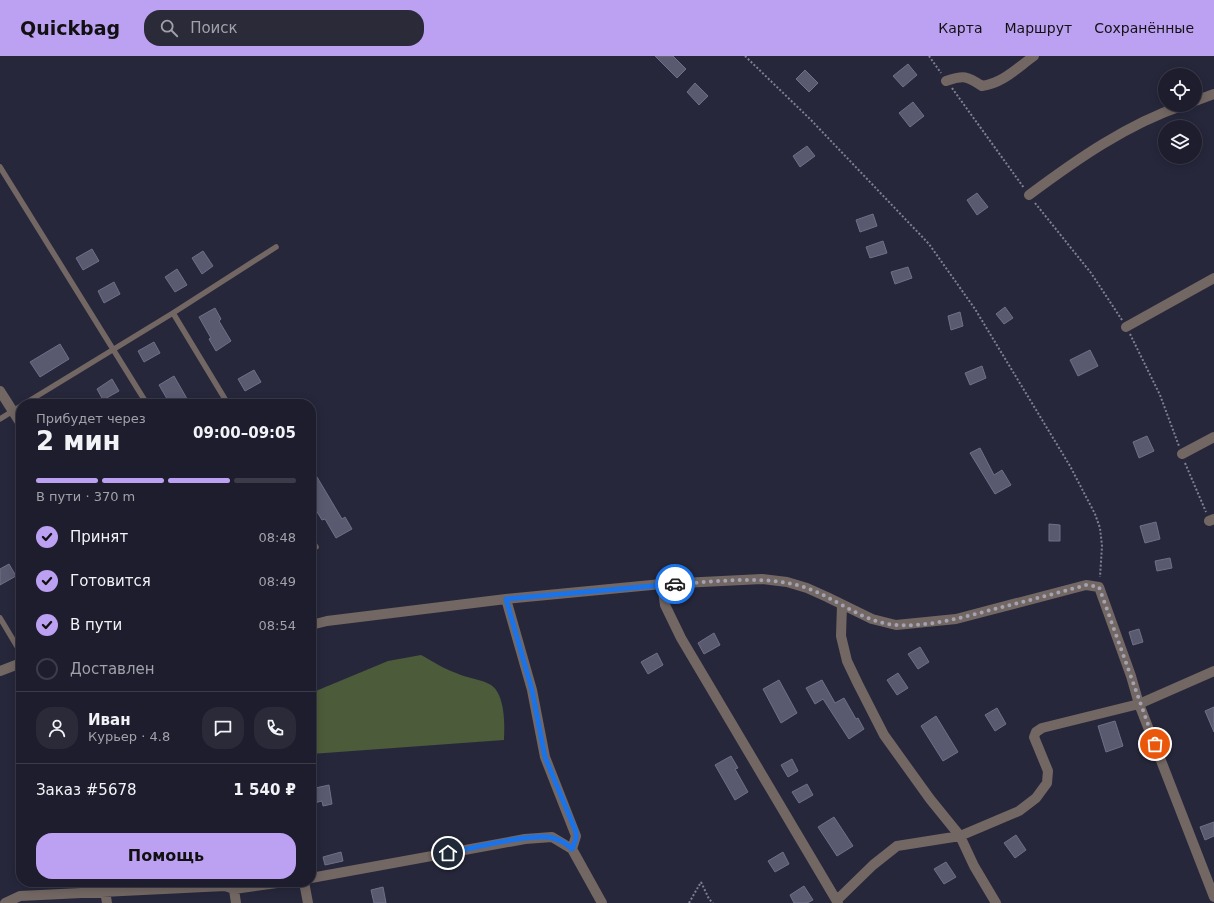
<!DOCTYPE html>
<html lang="ru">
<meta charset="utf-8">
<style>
:root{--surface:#1d1d2d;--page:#2a2a39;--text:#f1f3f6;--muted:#a0a2aa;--line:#3b3b49;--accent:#bca0f2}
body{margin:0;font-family:"DejaVu Sans",sans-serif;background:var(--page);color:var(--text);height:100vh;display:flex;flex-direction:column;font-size:15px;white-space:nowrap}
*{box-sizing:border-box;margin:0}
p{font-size:13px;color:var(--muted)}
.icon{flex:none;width:22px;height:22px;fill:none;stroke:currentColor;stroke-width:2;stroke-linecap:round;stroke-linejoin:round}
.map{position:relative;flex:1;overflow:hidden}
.details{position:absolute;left:16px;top:343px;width:300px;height:488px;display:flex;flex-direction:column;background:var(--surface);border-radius:16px;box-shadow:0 2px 10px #0003,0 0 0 1px var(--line)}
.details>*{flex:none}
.controls{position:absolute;left:1158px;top:12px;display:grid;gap:8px}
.controls a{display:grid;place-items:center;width:44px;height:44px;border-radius:50%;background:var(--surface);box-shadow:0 2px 10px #0003,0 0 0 1px var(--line);font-size:20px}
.pin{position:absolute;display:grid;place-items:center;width:34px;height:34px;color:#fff;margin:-17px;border:2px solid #fff;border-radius:50%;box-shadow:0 1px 4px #0007}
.courier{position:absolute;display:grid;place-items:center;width:40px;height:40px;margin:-20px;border:3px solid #1a73e8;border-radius:50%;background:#fff;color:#222;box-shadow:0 1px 5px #0007}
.overview em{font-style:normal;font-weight:800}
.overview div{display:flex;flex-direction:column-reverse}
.overview{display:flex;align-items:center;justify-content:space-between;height:68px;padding:0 20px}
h1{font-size:26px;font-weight:800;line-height:30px}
.bar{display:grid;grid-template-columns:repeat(4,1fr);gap:6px 4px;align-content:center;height:48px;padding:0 20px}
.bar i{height:5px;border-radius:3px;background:var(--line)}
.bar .selected{background:var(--accent)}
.bar p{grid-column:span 4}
.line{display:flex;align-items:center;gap:10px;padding:0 20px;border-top:1px solid var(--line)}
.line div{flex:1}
.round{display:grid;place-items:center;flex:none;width:42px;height:42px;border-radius:16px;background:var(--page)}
ol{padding:0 20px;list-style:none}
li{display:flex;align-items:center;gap:12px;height:44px}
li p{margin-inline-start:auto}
li .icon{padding:4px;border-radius:50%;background:var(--accent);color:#111;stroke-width:4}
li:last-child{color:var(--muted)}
li i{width:22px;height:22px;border:2px solid var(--line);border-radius:50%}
.action{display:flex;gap:8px;margin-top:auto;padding:8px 20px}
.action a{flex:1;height:46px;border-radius:16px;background:var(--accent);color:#111;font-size:16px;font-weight:800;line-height:46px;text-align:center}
header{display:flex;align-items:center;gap:24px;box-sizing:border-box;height:56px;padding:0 20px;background:var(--accent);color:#111}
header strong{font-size:19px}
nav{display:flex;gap:22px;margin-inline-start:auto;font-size:14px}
.search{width:280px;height:36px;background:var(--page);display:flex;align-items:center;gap:10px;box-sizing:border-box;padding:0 14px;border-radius:16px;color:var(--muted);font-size:15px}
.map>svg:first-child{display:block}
</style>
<header>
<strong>Quickbag</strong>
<div class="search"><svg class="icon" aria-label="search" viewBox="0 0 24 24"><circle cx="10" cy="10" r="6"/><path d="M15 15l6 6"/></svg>Поиск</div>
<nav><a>Карта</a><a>Маршрут</a><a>Сохранённые</a></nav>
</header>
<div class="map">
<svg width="1214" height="847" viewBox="0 0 1214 847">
<rect width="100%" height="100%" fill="#27273c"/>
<!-- forest -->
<path fill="#4c5b3a" d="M421 599C432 605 444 613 456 617 467 622 481 623 491 629 505 638 505 669 504 684L311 698V637L388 605Z"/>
<!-- building -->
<path fill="#595970" stroke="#706f88" d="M655 0H673L686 13 677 22Z
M908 8 917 19 903 31 893 20Z
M805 14 818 27 809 36 796 23Z
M695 27 708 40 699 49 687 36Z
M913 46 924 60 910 71 899 57Z
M807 90 815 100 800 111 793 100Z
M977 137 988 151 977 159 967 144Z
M873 158 877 170 860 176 856 164Z
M883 185 887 197 870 202 866 191Z
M92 193 99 205 83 214 76 202Z
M203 195 213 210 202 218 192 202Z
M908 211 912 222 895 228 891 216Z
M177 213 187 229 175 236 165 221Z
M114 226 120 238 104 247 98 235Z
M1005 251 1013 262 1004 268 996 258Z
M215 252 221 263 219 265 231 285 216 295 209 283 211 282 199 261Z
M960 256 963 270 951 274 948 260Z
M154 286 160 297 144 306 138 295Z
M60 288 69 303 40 321 30 306Z
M1090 294 1098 310 1078 320 1070 304Z
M982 310 986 322 970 329 965 317Z
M254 314 261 326 245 335 238 323Z
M174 320 190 348H170L159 329Z
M112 323 119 335 103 344 97 333Z
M1147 380 1154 395 1139 402 1133 386Z
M980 392 994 419 1002 414 1011 429 995 438 970 397Z
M317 421 342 463 345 461 352 473 336 482 325 463 322 464 311 446V424Z
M1156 466 1160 483 1145 487 1140 470Z
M1049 468 1060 469V485H1049Z
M1170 502 1172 512 1157 515 1155 505Z
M9 508 16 520 0 529V513Z
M1139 573 1143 586 1133 589 1129 576Z
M714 577 720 589 704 598 698 587Z
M920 591 929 606 918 613 908 598Z
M657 597 663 609 648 618 641 606Z
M898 617 908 632 897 639 887 624Z
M779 624 797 657 781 667 763 633Z
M822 624 835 647 844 642 856 663 858 662 864 673 849 683 823 643 815 648 806 632Z
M1214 651V676L1205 655Z
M997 652 1006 668 995 675 985 659Z
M936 660 958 696 943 705 921 670Z
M1115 665 1123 690 1106 696 1098 670Z
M731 700 738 712 735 713 748 736 735 744 715 709Z
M792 703 798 715 788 721 781 709Z
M807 728 813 739 799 747 792 736Z
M329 729 332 748 323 750 322 745 314 747 311 733Z
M834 761 853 790 837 800 818 771Z
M1214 766V780L1205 784 1200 771Z
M1016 779 1026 794 1015 802 1004 787Z
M341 796 343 805 325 809 323 801Z
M783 796 789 808 775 816 768 805Z
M946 806 956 821 944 828 934 813Z
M804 830 813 844 807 847H794L790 839Z
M383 831 386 847H374L371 834Z"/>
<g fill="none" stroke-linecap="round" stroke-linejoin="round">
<!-- path -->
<path stroke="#808092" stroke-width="2" stroke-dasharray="2 2" stroke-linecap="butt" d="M745 0 811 64 929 188 975 253 1070 410 1095 458 1100 472 1102 490 1100 521
M929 0 941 17
M952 32 1024 132
M1035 147 1091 217 1122 264
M1130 278 1160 339 1179 390
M1185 407 1206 456
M701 826 709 843 713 847
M689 847 701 826"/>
<!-- service -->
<path stroke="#736763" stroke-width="5.5" d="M0 111 147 348
M173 257 276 191
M24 348 173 257 228 348
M0 363 21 350
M311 483 316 491 311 493
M0 562 21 597"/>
<!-- minor -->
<path stroke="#736763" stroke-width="10" d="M946 25C964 19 967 20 982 30 1003 27 1017 12 1034 0
M1195 45 1214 38
M1029 139C1076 104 1127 68 1184 49
M1126 271 1214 222
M0 335 21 368
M1182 398 1214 381
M1209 465 1214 463
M662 528 665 549 681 582 838 847
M506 543 532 634 545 701 576 780 572 793
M842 549 841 580 847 605 858 628 884 679 930 743 960 780 974 810 996 847
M311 569 327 565 506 543 662 528 762 523 787 526 807 532 827 541 872 563 896 569 956 563 1086 529 1099 531 1131 620 1139 648 1214 841
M0 615 21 607
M311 822 525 783 552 781 572 793 602 847
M304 826 308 847
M233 827 236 847
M105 835 107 847
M837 844 873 809 897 790 960 780 1019 755 1036 742 1047 727 1048 715 1034 681 1036 676 1042 672 1139 648 1214 615
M5 847 20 840 225 830 234 833 284 826"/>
</g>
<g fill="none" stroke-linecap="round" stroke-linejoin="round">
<!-- done -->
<path stroke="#a2a2b3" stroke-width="4" stroke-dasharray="0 7.2" d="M675 528C718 526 765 518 807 532 837 543 864 567 896 569 930 571 965 561 998 552 1027 545 1057 537 1086 529L1099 531 1155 688"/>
<!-- route -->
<path stroke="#1a73e8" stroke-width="5" d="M448 797C469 793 536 776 553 782 560 784 567 788 572 793L576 783V776L545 701 532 634 506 543 675 528"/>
</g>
</svg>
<div class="controls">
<a><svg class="icon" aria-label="locate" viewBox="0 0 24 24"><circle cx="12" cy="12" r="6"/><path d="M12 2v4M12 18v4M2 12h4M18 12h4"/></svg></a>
<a><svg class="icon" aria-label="layers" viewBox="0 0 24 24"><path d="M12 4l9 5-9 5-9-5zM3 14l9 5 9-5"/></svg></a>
</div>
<div class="pin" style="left:1155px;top:688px;background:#ea580c"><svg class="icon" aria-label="bag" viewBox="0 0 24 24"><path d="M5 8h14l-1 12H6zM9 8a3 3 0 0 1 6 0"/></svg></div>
<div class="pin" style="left:448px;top:797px;background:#1f2937"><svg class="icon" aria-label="home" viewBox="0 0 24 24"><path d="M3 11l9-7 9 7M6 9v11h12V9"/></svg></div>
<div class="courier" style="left:675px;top:528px"><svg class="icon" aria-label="car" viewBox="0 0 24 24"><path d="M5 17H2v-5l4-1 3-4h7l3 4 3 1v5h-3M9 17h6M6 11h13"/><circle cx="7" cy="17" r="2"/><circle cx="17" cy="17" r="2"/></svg></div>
<section class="details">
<div class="overview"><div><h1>2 мин</h1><p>Прибудет через</p></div><em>09:00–09:05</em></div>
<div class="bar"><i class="selected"></i><i class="selected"></i><i class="selected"></i><i></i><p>В пути · 370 m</p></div>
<ol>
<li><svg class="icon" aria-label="check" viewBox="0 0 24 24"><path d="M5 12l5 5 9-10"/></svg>Принят<p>08:48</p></li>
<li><svg class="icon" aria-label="check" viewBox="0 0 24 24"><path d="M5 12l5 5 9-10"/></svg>Готовится<p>08:49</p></li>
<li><svg class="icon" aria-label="check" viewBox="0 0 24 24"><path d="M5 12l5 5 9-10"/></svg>В пути<p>08:54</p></li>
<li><i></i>Доставлен</li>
</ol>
<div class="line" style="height:72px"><a class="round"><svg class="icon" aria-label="person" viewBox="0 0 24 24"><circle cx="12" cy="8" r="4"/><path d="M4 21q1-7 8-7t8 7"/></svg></a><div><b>Иван</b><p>Курьер · 4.8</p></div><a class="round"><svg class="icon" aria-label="chat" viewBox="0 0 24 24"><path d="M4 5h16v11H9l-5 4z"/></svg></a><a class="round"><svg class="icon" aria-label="phone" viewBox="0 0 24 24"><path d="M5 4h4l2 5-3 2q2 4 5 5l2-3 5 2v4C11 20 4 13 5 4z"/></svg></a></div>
<div class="line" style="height:52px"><div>Заказ #5678</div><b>1 540 ₽</b></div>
<div class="action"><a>Помощь</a></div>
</section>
</div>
